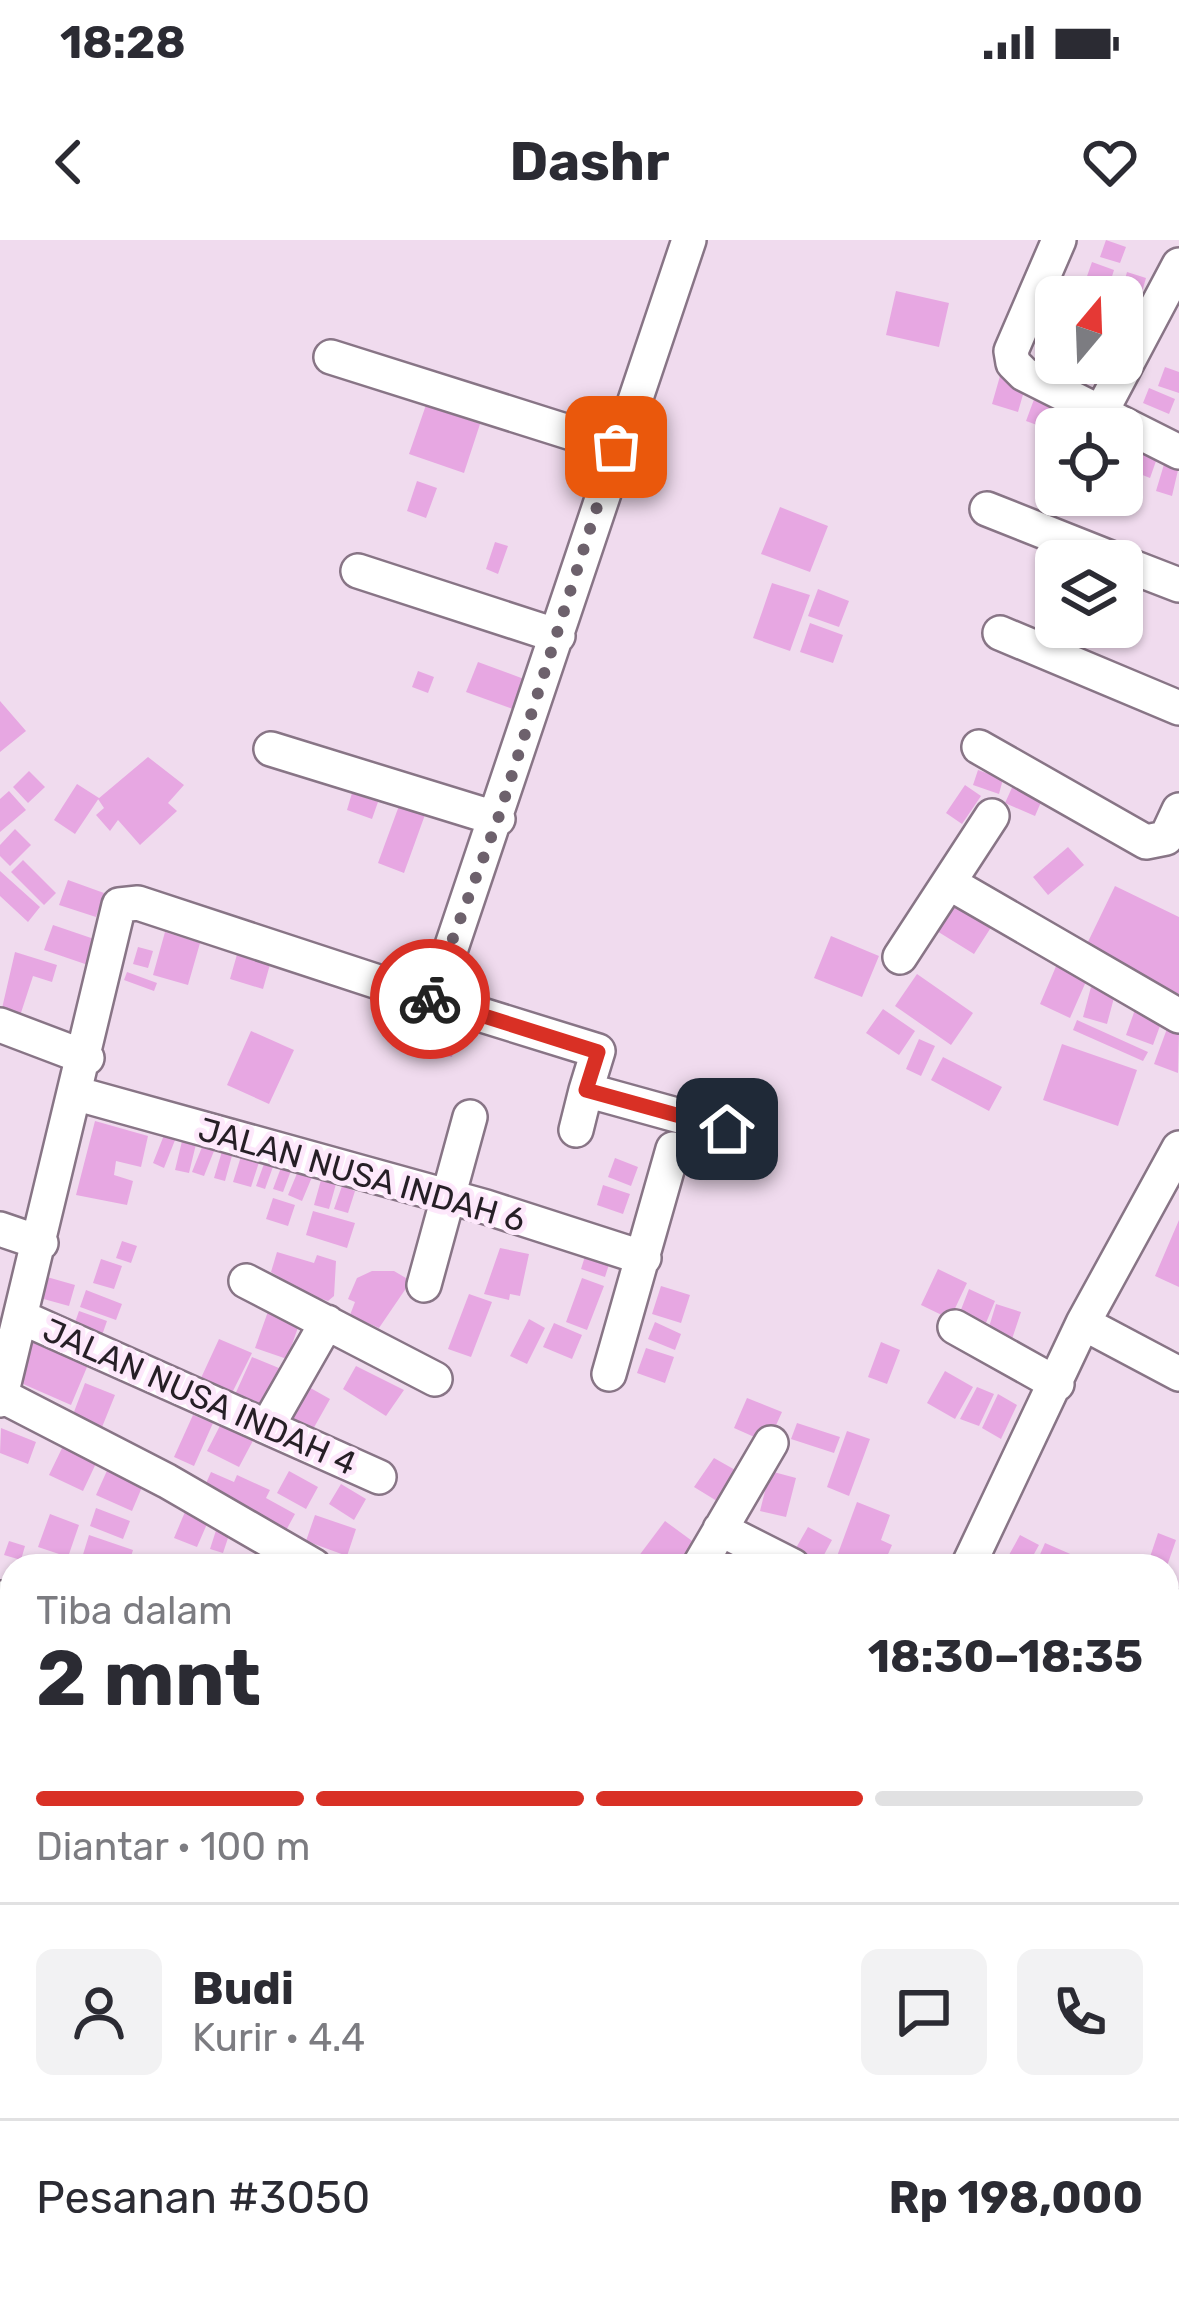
<!DOCTYPE html>
<html lang="id">
<meta charset="utf-8">
<style>
:root{--surface:#fff;--page:#f2f2f3;--text:#2b2b33;--muted:#7c7c81;--line:#e1e1e2;--accent:#d93025}
body{margin:0;font-family:Rubik,sans-serif;background:var(--page);color:var(--text);height:100vh;display:flex;flex-direction:column;font-size:45px;white-space:nowrap}
*{box-sizing:border-box;margin:0}
p{font-size:39px;color:var(--muted)}
.icon{flex:none;width:66px;height:66px;fill:none;stroke:currentColor;stroke-width:2;stroke-linecap:round;stroke-linejoin:round}
.map{position:relative;flex:1;overflow:hidden}
.sheet{position:absolute;left:0px;top:1314px;width:1179px;height:747px;display:flex;flex-direction:column;background:var(--surface);border-radius:36px 36px 0 0;box-shadow:0 3px 9px #0004}
.sheet>*{flex:none}
.needle{width:78px;rotate:19deg}
.tools{position:absolute;left:1035px;top:36px;display:grid;gap:24px}
.tools a{display:grid;place-items:center;width:108px;height:108px;border-radius:18px;background:var(--surface);box-shadow:0 3px 9px #0004;font-size:60px}
.pin{position:absolute;display:grid;place-items:center;width:102px;height:102px;color:#fff;margin:-51px;border-radius:24px;box-shadow:0 6px 18px #0006}
.courier{position:absolute;display:grid;place-items:center;width:120px;height:120px;margin:-60px;border:9px solid #d93025;border-radius:50%;background:#fff;color:#222;box-shadow:0 3px 15px #0007}
.headline em{font-style:normal;font-weight:700}
.headline div{display:flex;flex-direction:column-reverse}
.headline{display:flex;align-items:center;justify-content:space-between;height:204px;padding:0 36px}
h1{font-size:78px;font-weight:700;line-height:90px}
.bar{display:grid;grid-template-columns:repeat(4,1fr);gap:18px 12px;align-content:center;height:144px;padding:0 36px}
.bar i{height:15px;border-radius:9px;background:var(--line)}
.bar .selected{background:var(--accent)}
.bar p{grid-column:span 4}
.line{display:flex;align-items:center;gap:30px;padding:0 36px;border-top:3px solid var(--line)}
.line div{flex:1}
.round{display:grid;place-items:center;flex:none;width:126px;height:126px;border-radius:18px;background:var(--page)}
.status{display:flex;justify-content:space-between;align-items:center;height:84px;padding:0 60px;background:var(--surface);direction:ltr}
.status svg{height:33px;fill:currentColor}
header{display:flex;justify-content:space-between;align-items:center;height:156px;padding:0 36px;background:var(--surface);font-size:54px;font-weight:700}
.map>svg:first-child{display:block}
</style>
<div class="status"><b>18:28</b><svg viewBox="0 0 49 12"><path d="M0 12V9h3v3zM5 12V6h3v6zM10 12V3h3v9zM15 12V0h3v12zM26 1h20v11H26zM47 4h2v5h-2z"/></svg></div>
<header><svg class="icon" aria-label="back" viewBox="0 0 24 24"><path d="M15 5l-7 7 7 7"/></svg>Dashr<svg class="icon" aria-label="heart" viewBox="0 0 24 24"><path d="M12 20l-8-8c-3-5 5-10 8-4 3-6 11-1 8 4z"/></svg></header>
<div class="map">
<svg width="1179" height="2059" viewBox="0 0 1179 2059">
<rect width="100%" height="100%" fill="#f0dbee"/>
<!-- building -->
<path fill="#e7a7e2" d="M1106 0 1126 7 1120 23 1100 17Z
M1092 22 1114 30 1109 46 1086 39Z
M1127 32 1146 38 1142 52 1123 46Z
M896 51 949 63 939 107 886 95Z
M1122 54 1138 59 1131 77 1122 74Z
M1083 123 1108 127 1103 141 1080 133Z
M1165 127 1179 132V153L1158 146Z
M1000 136 1026 144 1018 172 992 164Z
M1149 148 1175 159 1169 174 1143 163Z
M1036 154 1057 162 1048 189 1026 181Z
M426 165 480 184 464 233 409 214Z
M1145 202 1161 207 1150 238 1135 232Z
M1165 221 1179 226 1172 256 1156 251Z
M417 241 437 248 426 278 407 271Z
M780 267 828 286 810 332 761 314Z
M495 302 508 306 498 334 486 329Z
M772 343 810 355 790 411 753 398Z
M818 349 849 361 839 387 808 376Z
M810 383 843 395 833 423 800 412Z
M478 422 532 442 521 472 466 452Z
M418 431 434 437 428 453 412 447Z
M0 461 26 491 0 512Z
M148 517 184 545 168 563 177 571 140 605 118 580 110 591 96 575 104 568 98 559Z
M978 530 1003 539 999 554 973 545Z
M29 531 45 547 28 563 13 547Z
M1015 541 1045 553 1035 576 1005 563Z
M77 544 99 558 75 594 54 580Z
M965 545 981 556 962 584 946 573Z
M9 551 26 570 0 592V559Z
M352 553 378 562 372 579 347 570Z
M400 563 426 572 404 633 378 623Z
M15 589 31 605 10 626 0 616V605Z
M1068 607 1084 625 1048 655 1033 637Z
M23 620 56 653 44 665 11 632Z
M0 631 40 667 28 682 0 656Z
M68 640 104 653 96 677 59 665Z
M1115 646 1179 677V754L1085 708Z
M955 652 997 678 974 714 932 688Z
M53 685 97 700 88 725 44 710Z
M165 692 200 703 188 745 153 735Z
M831 696 879 716 862 757 814 738Z
M138 707 153 711 148 728 133 724Z
M238 711 271 721 263 749 230 739Z
M15 712 57 725 52 742 33 736 18 782 0 777Z
M1057 724 1088 737 1070 778 1040 764Z
M127 732 157 743 154 751 124 740Z
M917 734 973 773 951 805 895 766Z
M1091 747 1115 754 1107 784 1083 777Z
M1137 764 1164 775 1153 805 1126 795Z
M883 769 915 791 899 815 866 793Z
M437 774 460 778 452 817 430 813Z
M1077 780 1148 812 1143 821 1073 790Z
M1168 786 1179 790 1178 833 1154 824Z
M251 791 294 810 269 864 227 845Z
M919 799 935 806 921 836 906 829Z
M1062 804 1137 830 1118 886 1043 860Z
M943 817 1002 847 989 871 931 840Z
M95 881 148 896 141 927 116 921 114 935 133 941 127 965 76 955Z
M166 890 177 895 164 928 153 923Z
M183 897 197 900 189 933 175 930Z
M204 902 216 906 204 936 192 932Z
M223 908 233 912 225 941 214 938Z
M243 910 261 916 251 947 233 942Z
M615 918 638 927 631 946 608 937Z
M265 921 274 924 265 949 256 946Z
M282 925 292 928 283 952 273 949Z
M298 931 312 937 302 961 288 955Z
M321 940 336 944 329 969 314 965Z
M603 945 630 954 623 974 597 965Z
M342 946 355 951 348 973 334 969Z
M273 958 295 965 288 986 266 979Z
M313 971 355 983 347 1008 306 995Z
M1179 980V1047L1155 1036Z
M122 1001 137 1006 131 1023 116 1018Z
M500 1008 529 1014 520 1056 510 1054 509 1060 484 1054Z
M587 1010 611 1018 605 1037 581 1029Z
M277 1012 314 1023 317 1015 336 1021 334 1056 328 1061 284 1047 286 1041 271 1032Z
M101 1019 122 1026 114 1049 93 1043Z
M938 1029 967 1043 950 1079 921 1065Z
M372 1031H394L411 1041 379 1088 350 1075 355 1062 348 1059 357 1038Z
M47 1037 75 1045 69 1066 40 1058Z
M582 1038 604 1046 587 1090 566 1082Z
M661 1046 690 1055 681 1083 652 1074Z
M969 1049 995 1061 981 1095 955 1085Z
M86 1050 122 1064 116 1080 80 1067Z
M469 1054 492 1062 471 1117 448 1109Z
M271 1063 303 1073 287 1119 255 1108Z
M996 1064 1021 1072 1009 1108 985 1100Z
M79 1071 107 1081 100 1101 72 1091Z
M529 1079 545 1088 527 1124 510 1116Z
M655 1082 681 1094 675 1110 648 1099Z
M554 1083 582 1095 572 1119 543 1107Z
M32 1096 90 1120 71 1165 14 1140Z
M219 1099 252 1113 232 1153 201 1138Z
M881 1102 900 1110 887 1144 868 1137Z
M646 1108 674 1117 665 1143 637 1133Z
M252 1117 291 1133 263 1173 233 1159Z
M356 1126 404 1150 386 1176 343 1149Z
M945 1131 973 1147 955 1179 927 1163Z
M298 1141 330 1159 312 1191 279 1174Z
M85 1143 115 1155 98 1197 69 1185Z
M977 1147 994 1154 979 1186 960 1179Z
M998 1154 1017 1165 1001 1199 982 1188Z
M747 1158 782 1172 768 1203 734 1188Z
M193 1175 213 1183 194 1226 174 1217Z
M225 1176 257 1193 239 1227 207 1211Z
M797 1183 840 1197 834 1213 791 1199Z
M1 1188 36 1202 28 1224 0 1213Z
M847 1191 870 1199 849 1256 827 1247Z
M65 1202 99 1217 83 1251 49 1235Z
M714 1218 744 1235 725 1266 694 1247Z
M110 1224 145 1240 132 1271 96 1255Z
M289 1231 318 1247 306 1269 277 1253Z
M770 1231 796 1238 786 1277 760 1271Z
M211 1232 234 1242 237 1235 270 1250 266 1258 295 1274 284 1294 204 1248Z
M341 1244 366 1259 354 1280 329 1264Z
M190 1260 213 1270 197 1307 174 1298Z
M857 1262 890 1275 881 1300 892 1305 883 1326H852L836 1319Z
M96 1268 130 1281 123 1299 90 1286Z
M50 1274 79 1285 68 1317 38 1307Z
M315 1275 356 1289 347 1316 306 1301Z
M220 1278 233 1283 223 1313 210 1309Z
M665 1281 699 1306 685 1326H650L638 1317Z
M808 1287 832 1300 818 1326 792 1315Z
M1158 1293 1176 1300 1167 1326H1147Z
M89 1295 133 1310 128 1326 81 1321Z
M1020 1295 1039 1305 1028 1325 1009 1315Z
M9 1301 25 1306 21 1320 4 1315Z
M1045 1303 1075 1316 1071 1326H1035Z
M12 1460V1506L5 1516 0 1513V1477Z
M0 1538 12 1541V1585L0 1583Z
M1167 1629 1179 1636V1679L1167 1672Z
M1168 1683 1179 1689 1174 1717 1167 1713Z
M12 1767V1820L0 1813V1789Z
M0 1835 12 1841 7 1882 0 1878Z
M0 1897 12 1904V1956L0 1950Z
M12 1973V2027L0 2021V1995Z
M34 2049H76L72 2059H30Z
M155 2049H172L194 2059H151Z
M798 2049H833L828 2059H802L795 2056Z
M882 2049H954L949 2059H901Z"/>
<g fill="none" stroke-linecap="round" stroke-linejoin="round">
<defs>
<path id="minor" d="M1059 0 1011 111 1013 123 1024 134 1179 212
M331 117 616 207
M1100 174 1179 25
M987 269 1118 321
M1122 323 1179 345
M358 331 558 396
M1000 393 1179 468
M979 507 1146 602 1166 598 1179 570
M271 509 498 579
M951 644 1179 776
M900 717 992 576
M427 758 598 811 586 850 727 889
M0 785 87 818
M78 854 486 967 644 1018
M576 890 586 850
M0 989 41 1003
M246 1041 435 1139
M424 1045 470 877
M21 1077 379 1237
M1083 1083 1179 1134
M955 1087 1057 1144
M609 1134 673 909
M0 1155 167 1241 314 1326
M0 1160 119 665 138 663 427 758 436 753 689 0
M267 1187 327 1082
M720 1289 793 1326
M699 1326 771 1203
M968 1326 1083 1083 1179 908
M0 1358 12 1364
M1167 1391 1179 1367
M1167 1569 1179 1553
M1167 1617 1179 1628
M0 1697 12 1663
M996 2049V2059
M8 2059 14 2049
M90 2059 95 2049"/>
</defs>
<!-- minor casing -->
<use href="#minor" stroke="#887586" stroke-width="38"/>
<!-- minor -->
<use href="#minor" stroke="#fff" stroke-width="33"/>
</g>
<g fill="none" stroke-linecap="round" stroke-linejoin="round">
<!-- done -->
<path stroke="#6d616c" stroke-width="12" stroke-dasharray="0 21.6" d="M430 759 498 579 616 207"/>
<!-- route -->
<path stroke="#d93025" stroke-width="15" d="M430 759 598 812 586 850 727 889"/>
</g>
<g text-anchor="middle" stroke-width="10" stroke-linejoin="round" paint-order="stroke">
<!-- street labels -->
<g font-size="33" fill="#261f26" stroke="#fde8fb">
<text transform="translate(362 934) rotate(16)" y="12">JALAN NUSA INDAH 6</text>
<text transform="translate(200 1156) rotate(24)" y="12">JALAN NUSA INDAH 4</text>
</g>
</g>
</svg>
<div class="tools">
<a><svg class="needle" viewBox="-14 -14 28 28"><path d="M0-13l5 13h-10z" fill="#e53935"/><path d="M0 13l5-13h-10z" fill="#7c7c81"/></svg></a>
<a><svg class="icon" aria-label="locate" viewBox="0 0 24 24"><circle cx="12" cy="12" r="6"/><path d="M12 2v4M12 18v4M2 12h4M18 12h4"/></svg></a>
<a><svg class="icon" aria-label="layers" viewBox="0 0 24 24"><path d="M12 4l9 5-9 5-9-5zM3 14l9 5 9-5"/></svg></a>
</div>
<div class="pin" style="left:616px;top:207px;background:#ea580c"><svg class="icon" aria-label="bag" viewBox="0 0 24 24"><path d="M5 8h14l-1 12H6zM9 8a3 3 0 0 1 6 0"/></svg></div>
<div class="pin" style="left:727px;top:889px;background:#1f2937"><svg class="icon" aria-label="home" viewBox="0 0 24 24"><path d="M3 11l9-7 9 7M6 9v11h12V9"/></svg></div>
<div class="courier" style="left:430px;top:759px"><svg class="icon" aria-label="bike" viewBox="0 0 24 24"><circle cx="6" cy="16" r="4"/><circle cx="18" cy="16" r="4"/><path d="M6 16l4-8h5l3 8M10 8l3 8H6M13 5h3"/></svg></div>
<section class="sheet">
<div class="headline"><div><h1>2 mnt</h1><p>Tiba dalam</p></div><em>18:30–18:35</em></div>
<div class="bar"><i class="selected"></i><i class="selected"></i><i class="selected"></i><i></i><p>Diantar · 100 m</p></div>
<div class="line" style="height:216px"><a class="round"><svg class="icon" aria-label="person" viewBox="0 0 24 24"><circle cx="12" cy="8" r="4"/><path d="M4 21q1-7 8-7t8 7"/></svg></a><div><b>Budi</b><p>Kurir · 4.4</p></div><a class="round"><svg class="icon" aria-label="chat" viewBox="0 0 24 24"><path d="M4 5h16v11H9l-5 4z"/></svg></a><a class="round"><svg class="icon" aria-label="phone" viewBox="0 0 24 24"><path d="M5 4h4l2 5-3 2q2 4 5 5l2-3 5 2v4C11 20 4 13 5 4z"/></svg></a></div>
<div class="line" style="height:156px"><div>Pesanan #3050</div><b>Rp 198,000</b></div>
</section>
</div>
